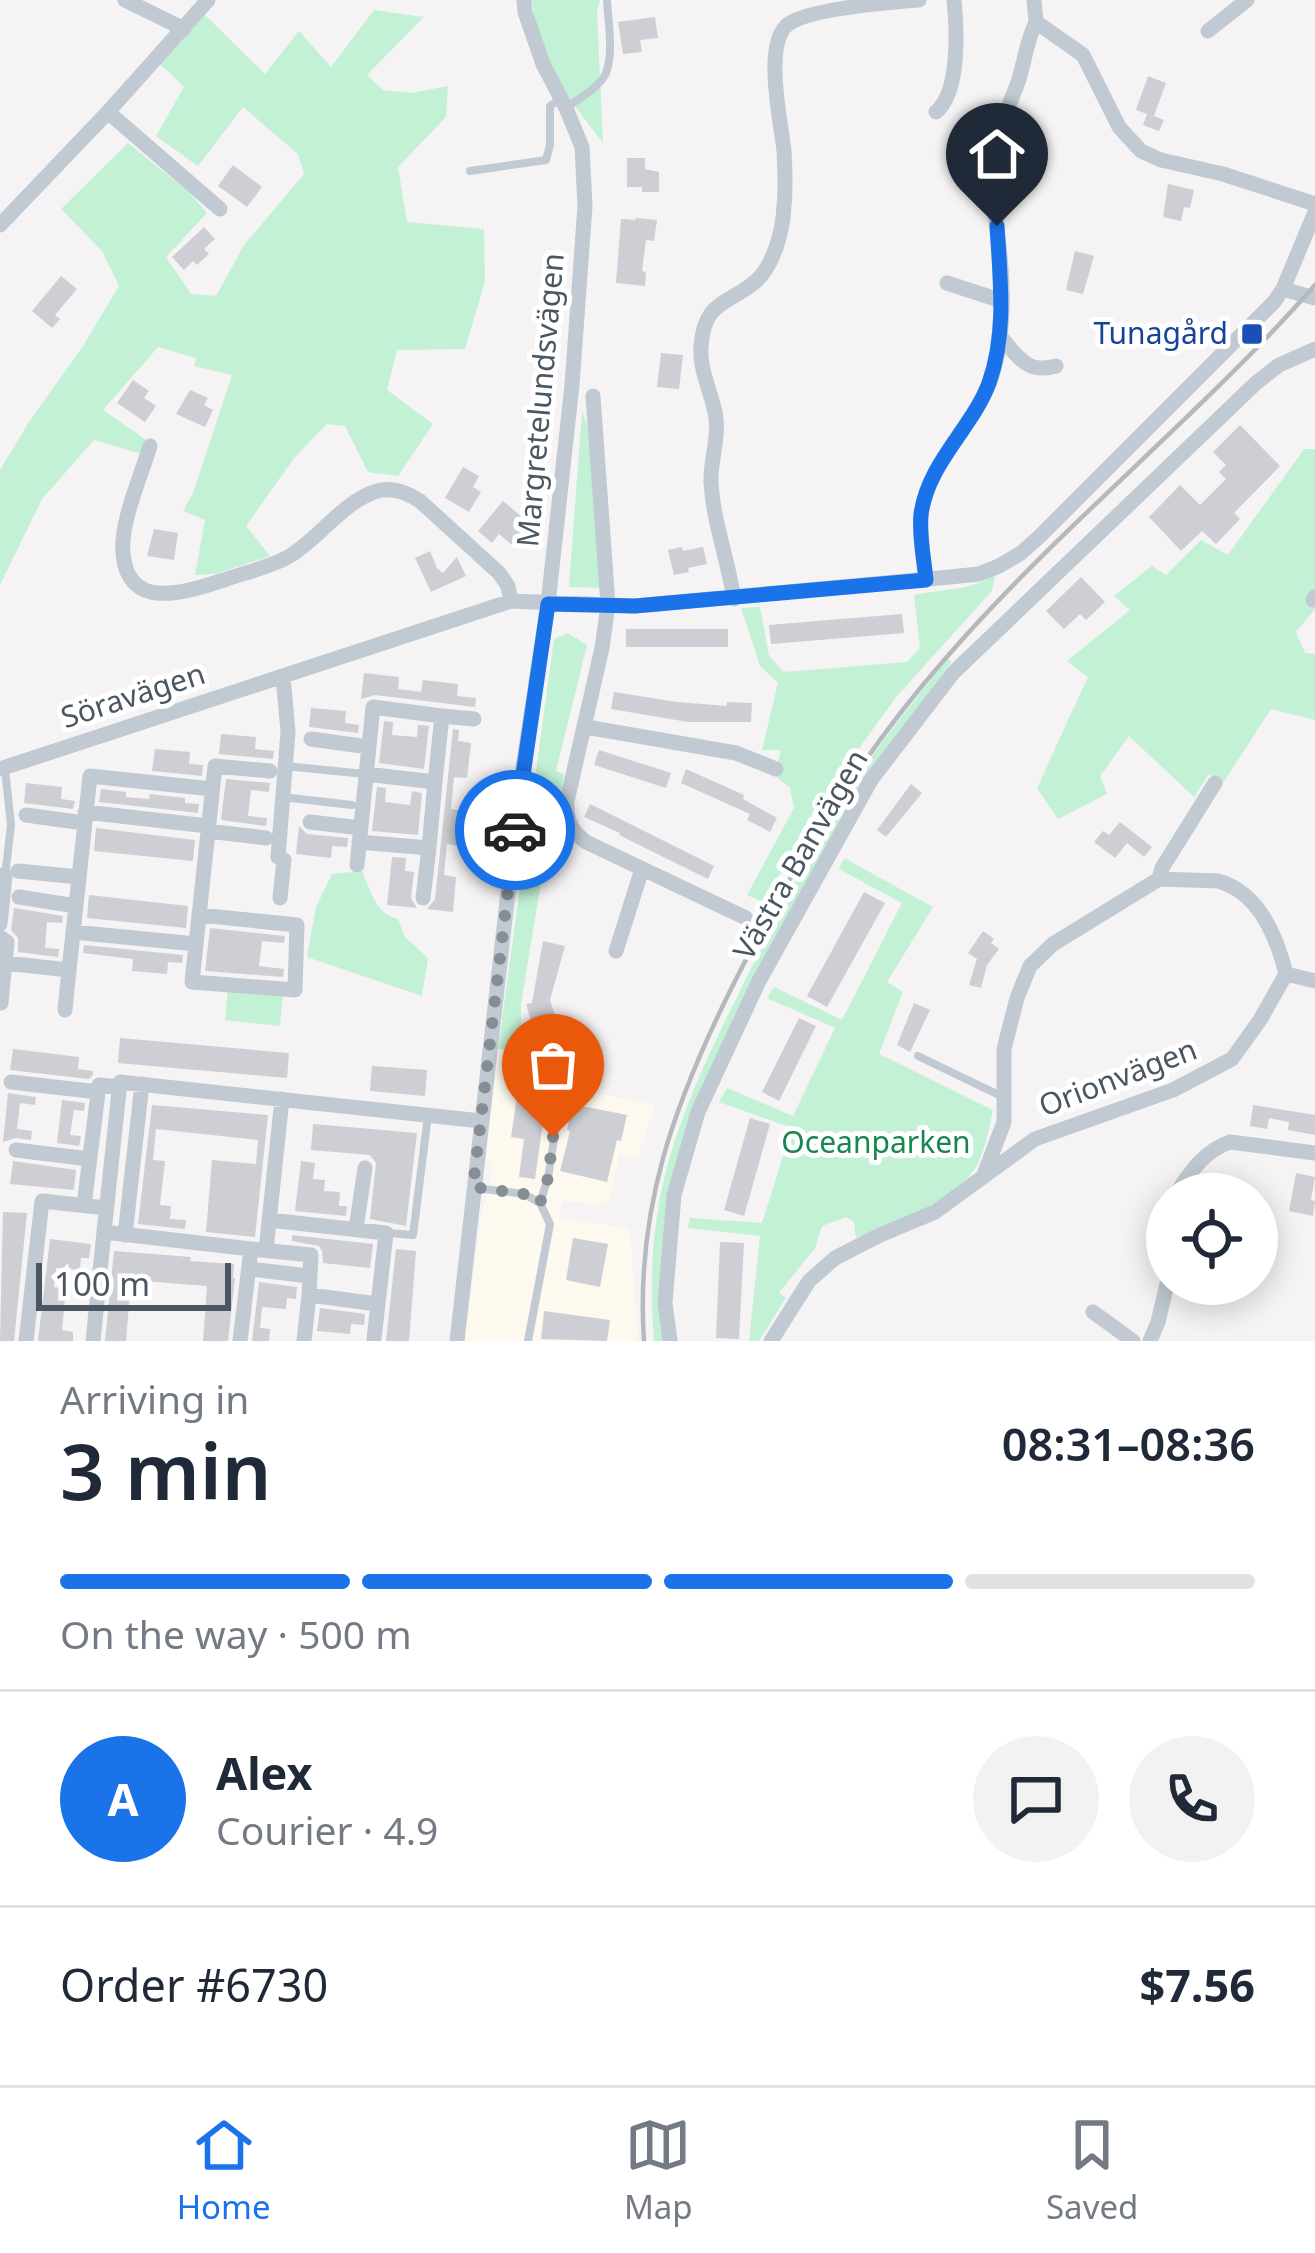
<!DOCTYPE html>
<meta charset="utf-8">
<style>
:root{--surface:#fff;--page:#f2f2f3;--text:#1f2937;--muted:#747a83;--line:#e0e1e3;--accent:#1a73e8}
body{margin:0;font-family:"Noto Sans",sans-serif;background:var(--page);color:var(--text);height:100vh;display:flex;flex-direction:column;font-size:45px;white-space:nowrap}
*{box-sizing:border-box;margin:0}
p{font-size:39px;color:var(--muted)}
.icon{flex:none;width:66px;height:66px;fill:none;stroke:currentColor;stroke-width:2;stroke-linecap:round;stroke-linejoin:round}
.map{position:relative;height:1341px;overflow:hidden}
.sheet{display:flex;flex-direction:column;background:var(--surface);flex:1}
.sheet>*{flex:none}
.tools{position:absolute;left:1146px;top:1173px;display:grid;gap:24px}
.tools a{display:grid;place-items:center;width:132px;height:132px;border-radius:50%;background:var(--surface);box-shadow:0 6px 30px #0003;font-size:60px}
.scale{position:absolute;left:36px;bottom:30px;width:195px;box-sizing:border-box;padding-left:12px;border:6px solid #4a5661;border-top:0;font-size:33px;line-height:42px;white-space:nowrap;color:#4a5661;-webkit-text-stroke:9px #fff;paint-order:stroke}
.pin{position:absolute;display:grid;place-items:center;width:102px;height:102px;color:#fff;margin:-123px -51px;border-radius:50% 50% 50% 0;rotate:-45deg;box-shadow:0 0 12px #0007}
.pin .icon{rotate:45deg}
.courier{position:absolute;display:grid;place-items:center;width:120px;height:120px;margin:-60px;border:9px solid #1a73e8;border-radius:50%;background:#fff;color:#222;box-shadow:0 3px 15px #0007}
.head em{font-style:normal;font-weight:600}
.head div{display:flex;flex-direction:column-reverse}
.head{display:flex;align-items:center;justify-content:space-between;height:204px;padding:0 60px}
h1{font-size:78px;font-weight:600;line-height:90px}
.bar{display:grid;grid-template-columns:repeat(4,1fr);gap:18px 12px;align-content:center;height:144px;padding:0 60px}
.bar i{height:15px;border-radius:9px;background:var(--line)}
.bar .current{background:var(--accent)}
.bar p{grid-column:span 4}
.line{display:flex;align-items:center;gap:30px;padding:0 60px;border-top:3px solid var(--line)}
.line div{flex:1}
.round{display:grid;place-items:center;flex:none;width:126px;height:126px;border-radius:63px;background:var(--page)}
.menu{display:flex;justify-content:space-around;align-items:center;height:168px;border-top:3px solid var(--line);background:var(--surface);font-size:33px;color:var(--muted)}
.menu a{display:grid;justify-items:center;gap:6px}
.menu .current{color:var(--accent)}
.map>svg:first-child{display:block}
</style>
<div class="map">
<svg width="1315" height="1341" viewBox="0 0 1315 1341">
<rect width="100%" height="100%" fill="#f5f3f3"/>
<!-- commercial -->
<path fill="#fdf9ef" d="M498 1049 561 1057 556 1085 655 1105 638 1157 619 1154 610 1201 600 1204 562 1201 559 1218 630 1229 638 1341H464L481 1218 493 1171 485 1156Z"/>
<!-- green -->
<path fill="#c3f1d5" d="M532 0H600L597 11 603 143C567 96 538 61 532 0Z
M374 10 424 17 367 75 383 90 411 93 448 86 446 117 398 167 407 222 484 229 485 281 465 349 397 350 387 390 433 424 398 476 368 472 345 426 327 424 294 458 246 526 270 556 215 574 195 575 205 520 183 511 193 493 232 375 194 366 196 358 158 347 103 410 145 439 142 454 94 440 42 499 0 585V470L29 422 83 346 119 286 102 251 61 209 128 143 188 191 207 213 166 257 191 294 216 296 244 245 304 174 298 154 243 107 198 166 156 136 184 87 156 60 204 14 265 74 299 31 331 67Z
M582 411 591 435 602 567 599 588 569 587Z
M1304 449H1315V609L1296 632 1305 653 1315 654V720L1271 709 1223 783 1209 774 1194 797 1129 736 1100 776 1107 794 1058 819 1037 788 1088 677 1067 661 1130 610 1114 596 1152 566 1166 575 1201 540 1228 555Z
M995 575 992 591 896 697 809 818 765 903 747 895 794 808 790 788 774 775 781 750H762L778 683 760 666 741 608 760 607 769 656 784 672 907 662 920 648 914 595C942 589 970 591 995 575Z
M568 633 587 645 556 771 564 774 554 839 543 870 521 1004V1052L498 1049 554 639Z
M948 658 951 662 848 806 673 1172 663 1341H654C649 1278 652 1221 669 1160 685 1104 710 1051 736 999 777 915 821 829 875 752 898 720 924 689 948 658Z
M844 858 933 907 887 982 903 992 879 1054 993 1110C989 1128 986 1148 977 1165 960 1197 890 1229 856 1238L854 1222 846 1217 822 1226 815 1248 779 1293 786 1298 759 1341H749L760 1236 688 1228 690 1218 762 1223 792 1128 719 1102 727 1088 793 1116 835 1028 767 998 774 987 842 1020 902 903 839 869Z
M362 871C371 891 375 913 398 919L405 937 428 958 422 996 307 957 316 907 332 874Z
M228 987 283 993 280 1026 225 1020Z"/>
<!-- building -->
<path fill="#cdcfd5" d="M655 17 658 38 640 40 642 52 623 54 618 22Z
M1148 76 1166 83 1154 116 1164 120 1159 131 1143 125 1147 114 1136 110Z
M627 158H645V169L659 172V192H642V187H627Z
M233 165 262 187 247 207 218 186Z
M1168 184 1194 190 1190 208 1184 207 1181 221 1163 217Z
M636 218 657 220 654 241 646 240 642 271 646 272 645 286 616 283 621 219 635 220Z
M204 227 215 239 204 249 209 254 197 265 193 261 184 270 172 257Z
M1075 251 1094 256 1083 294 1066 290Z
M61 276 77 289 55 315 60 319 52 328 32 311Z
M661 353 683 355 679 389 657 387Z
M133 380 149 391 144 398 156 406 145 422 117 403Z
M190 390 208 398 204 405 213 410 205 427 176 414Z
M1240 425 1280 466 1234 513 1240 519 1216 544 1202 531 1181 551 1149 517 1180 485 1200 505 1226 479 1219 472 1226 465 1213 452Z
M463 467 479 476 473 487 481 492 469 512 445 498Z
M503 501 521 516 514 524 524 531 512 545 499 534 492 543 478 531Z
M154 529 178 533 174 560 147 556Z
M682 547 683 551 703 547 707 564 688 568 689 572 674 575 668 550Z
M430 551 437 568 443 573 457 557 466 576 431 592 415 558Z
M1081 577 1105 602 1086 620 1080 614 1064 629 1046 611Z
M902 614 904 633 771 644 769 625Z
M626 629H728V647H626Z
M364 673 399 677 398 689 421 692 423 680 458 684 457 696 476 698 475 707 375 695 361 699Z
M614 692 677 702 727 706V702L752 703 751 722H688L611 709Z
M311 708 346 711 345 723 359 725 358 733 309 727Z
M384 721 393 722 392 735 417 737 418 725 429 726 424 769 379 763Z
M453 729 459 730 458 741 471 743 467 778 454 777 451 809 463 811 460 846 447 844 444 875 456 877 453 912 427 909 435 899Z
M221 734 256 737 255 749 274 751 273 759 219 754Z
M155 749 190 752 189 764 203 765 202 776 152 771Z
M599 750 671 773 666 788 594 765Z
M686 769 744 795 743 799 777 818 770 832 747 820 750 814 681 783Z
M226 779 270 783 269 792 251 790 248 816 267 818 266 826 221 820Z
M26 783 62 787 61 799 75 801 73 809 24 803Z
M911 784 922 793 886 837 877 830Z
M377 787 386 788 385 802 410 805 412 791 422 793 418 835 372 831Z
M101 789 126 792V797L149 799 150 794 185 798V803L199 804 198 813 99 802Z
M590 804 714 866 708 879 619 835 620 833 584 817Z
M1120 822 1152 847 1144 857 1127 843 1115 858 1094 842 1103 831 1109 835Z
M299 826 307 834 348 838 347 847 332 846 331 858 296 854Z
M96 828 195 840 193 861 94 851Z
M392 857 406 858 405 871 414 872 411 898 417 908 387 905Z
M864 892 885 903 827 1007 807 996Z
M89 895 188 906 186 928 87 918Z
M14 908 63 916 62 923 47 922 45 948 59 949 58 957 18 952V938L11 930Z
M210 928 285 936 284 943 262 941 259 966 284 969 283 977 205 971Z
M983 931 994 939 991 943 999 949 987 965 981 988 969 985 977 959 968 953Z
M543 941 565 946 550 1000 557 1021 533 1028 526 1004 532 1003Z
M84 945 183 955 182 963 168 962 167 974 132 971 133 959 83 953Z
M914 1003 930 1010 910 1052 897 1045Z
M799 1018 816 1026 779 1101 762 1092Z
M120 1038 289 1053 287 1078 118 1063Z
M13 1049 79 1057 78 1069 93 1071V1075L89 1079 10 1070Z
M372 1066 427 1070 425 1096 370 1091Z
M8 1093 36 1097 35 1105 20 1103 17 1129 32 1131 31 1140 16 1138 3 1142Z
M517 1097 546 1101 535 1179 519 1177 524 1139 511 1137Z
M62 1100 85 1103 84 1111 74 1110 70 1135 81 1136 79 1146 57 1143Z
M572 1104 627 1115 621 1141 617 1140 607 1182 560 1171 570 1131 567 1130Z
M152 1105 268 1115 255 1237 206 1232 212 1160 256 1164 258 1140 156 1129 153 1160 165 1161 160 1205 171 1206 170 1219 186 1220 185 1229 138 1224Z
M1253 1105 1315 1115V1135L1288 1130 1289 1122 1269 1118 1267 1129 1250 1126Z
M750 1118 770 1124 744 1216 724 1210Z
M313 1124 417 1133 406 1226 370 1219 376 1163 370 1155 311 1150Z
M13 1161 76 1170 74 1190 10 1184Z
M301 1161 315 1163 313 1179 325 1180 324 1191 340 1192 339 1206H347L346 1216 295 1211Z
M1296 1173 1315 1177 1311 1200 1315 1201 1313 1216 1289 1211Z
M3 1212 27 1213 14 1341H0Z
M292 1235 373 1244 370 1268 323 1263 322 1251 319 1246 292 1241Z
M573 1238 608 1244 600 1287 566 1280Z
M50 1239 91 1244 89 1258H81L80 1270 56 1268 54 1287 66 1289 62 1330 73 1332V1341H38Z
M720 1242 744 1243 739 1339 716 1338Z
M396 1249 416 1251 409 1341H386Z
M114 1251 191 1257 190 1261 234 1264 233 1278H235L228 1341H203L207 1286 131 1280 126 1341H105Z
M259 1282 297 1287 296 1299 287 1298 286 1309 262 1307 260 1328 270 1329 269 1341H252Z
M320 1308 365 1314 364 1325 351 1324 350 1334 317 1331Z
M544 1311 610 1320 607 1341 541 1339Z"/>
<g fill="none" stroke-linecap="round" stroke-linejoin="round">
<!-- lane -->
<path stroke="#c1cad2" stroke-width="8" d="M568 107C579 98 600 87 606 73 614 52 608 22 607 0
M470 171 546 160 550 145V106L559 100
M285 766 365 774
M5 769 11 825 5 876 8 875
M282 797 352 805
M918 1056 1003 1097
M477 1188 524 1194 540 1203 550 1224 528 1341
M540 1203 548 1178 561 1094
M388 1233 413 1235 428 1115"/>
<!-- street -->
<path stroke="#c1cad2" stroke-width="15" d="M125 0 184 29
M208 0 108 112 220 209
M1034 0 1036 22 1083 55 1119 127 1141 151 1161 160 1223 174 1315 204
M1208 31 1247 0
M936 112C960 92 957 30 954 0
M0 225 108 112
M947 283 1002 301
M1283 289 1315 298
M999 335C1016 354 1026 375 1056 366
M593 396 608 605 602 648 567 801C566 820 571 831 586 842L746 918
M150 446C141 476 120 523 123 553 128 615 192 590 227 579 247 572 270 567 288 557 319 539 342 502 377 491 392 487 408 493 420 501L499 573 508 586 511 601
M926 580C924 559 919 536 921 515 927 462 976 425 992 376 1012 311 998 238 990 173 993 138 1008 111 1019 79 1025 59 1027 40 1036 22
M734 599C728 560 713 521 711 482 710 461 719 440 716 418 713 395 699 371 701 347 704 300 727 306 756 281 774 265 783 230 784 206 786 188 785 169 784 151 781 122 764 48 786 26 803 9 893 2 919 0
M1313 600 1315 597
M586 727 736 753 776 769
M311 739 369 747
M0 769 511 601 635 606 950 577 979 574 999 566 1021 553 1039 537 1274 302 1283 289 1315 212
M366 774 435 782 429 848
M435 782 442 716 474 719
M1215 783 1162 868 1159 879 1218 881C1259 892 1277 937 1286 974
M85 812 208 826
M26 815 84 823
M310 822 361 828
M208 831 266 838
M359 842 429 848 423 898
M357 865 373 707 442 716
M18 871 79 877
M0 875 5 876 0 924
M19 897 76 906
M280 898 284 860 278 857 288 732 283 676
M73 932 196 944 192 982 295 990 297 925 199 915
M0 937 7 942 1 1003
M196 944 215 766 270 771
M616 951 642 869
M5 963 69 970 65 1010
M69 970 90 776 212 789
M1286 974 1315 981
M11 1082 98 1092
M16 1150 89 1159
M984 1175 1004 1122V1049L1017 998 1030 966 1053 944 1159 879
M1176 1194C1190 1172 1204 1151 1230 1142L1315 1153
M84 1205 99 1085 120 1087
M269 1220 386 1233 378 1304
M356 1229 365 1168
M125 1235 142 1084
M251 1249 104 1232 120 1082 481 1121
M266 1250 282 1099
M250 1269 309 1276
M1093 1312 1133 1341
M26 1341 42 1201 106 1208
M93 1341 104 1232
M240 1341 251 1249 311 1255 309 1295
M304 1341 309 1295 378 1304 374 1339
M457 1341 520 787 548 604 572 385 585 206 582 147 566 108 543 64 525 12 524 0
M670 1341 665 1303 674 1195 698 1112 759 981 871 780 953 673 1256 383 1279 365 1315 349
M771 1341 809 1281 835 1258 880 1235 935 1212 1035 1139 1173 1090 1232 1059 1260 1020 1286 974
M1150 1341 1158 1322 1167 1284"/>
<!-- rail -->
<path stroke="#b5b8bd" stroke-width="4.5" d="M644 1341C635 1209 675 1101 733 985 792 868 858 758 945 659 1060 526 1199 417 1315 285"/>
</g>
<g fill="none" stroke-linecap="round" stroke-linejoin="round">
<!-- done -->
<path stroke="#868d94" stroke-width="12" stroke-dasharray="0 21.6" d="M515 830 473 1187 524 1194 540 1203 548 1178 553 1137"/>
<!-- route -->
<path stroke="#1a73e8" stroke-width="15" d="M515 830 548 604 635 606 926 580C924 559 919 536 921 515 927 464 972 429 989 383 1007 333 1000 278 997 226"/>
</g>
<!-- markers -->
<rect fill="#1a4fb4" stroke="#fff" stroke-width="4.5" x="1240" y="322" width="24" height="24" rx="6"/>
<g text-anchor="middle" stroke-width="10" stroke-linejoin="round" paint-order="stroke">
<!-- transit labels -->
<g font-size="30" fill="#164399" stroke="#fff" text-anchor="end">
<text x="1228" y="344">Tunagård</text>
</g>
<!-- street labels -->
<g font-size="30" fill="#4a5661" stroke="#fff">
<text transform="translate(541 400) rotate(-85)" y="10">Margretelundsvägen</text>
<text transform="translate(133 696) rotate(-18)" y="10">Söravägen</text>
<text transform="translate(801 855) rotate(-60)" y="10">Västra Banvägen</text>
<text transform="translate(1118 1078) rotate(-21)" y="10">Orionvägen</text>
</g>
<!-- park labels -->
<g font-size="30" fill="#17864f" stroke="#fff">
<text x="876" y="1153">Oceanparken</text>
</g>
</g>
</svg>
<div class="tools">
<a><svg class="icon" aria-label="locate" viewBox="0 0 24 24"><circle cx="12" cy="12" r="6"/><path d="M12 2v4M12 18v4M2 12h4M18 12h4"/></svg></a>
</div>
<div class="scale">100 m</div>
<div class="pin" style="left:553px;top:1137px;background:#ea580c"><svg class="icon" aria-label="bag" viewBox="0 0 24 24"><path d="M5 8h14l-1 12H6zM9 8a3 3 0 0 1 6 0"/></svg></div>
<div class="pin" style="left:997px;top:226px;background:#1f2937"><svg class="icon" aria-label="home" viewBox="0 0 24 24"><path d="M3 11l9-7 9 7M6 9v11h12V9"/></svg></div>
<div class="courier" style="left:515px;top:830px"><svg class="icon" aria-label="car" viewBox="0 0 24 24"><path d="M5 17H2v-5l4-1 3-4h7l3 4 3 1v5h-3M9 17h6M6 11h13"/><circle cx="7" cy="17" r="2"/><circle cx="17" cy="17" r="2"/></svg></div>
</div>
<section class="sheet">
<div class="head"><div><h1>3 min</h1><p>Arriving in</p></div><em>08:31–08:36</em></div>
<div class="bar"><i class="current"></i><i class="current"></i><i class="current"></i><i></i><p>On the way · 500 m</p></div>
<div class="line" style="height:216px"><b class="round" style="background:var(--accent);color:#fff">A</b><div><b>Alex</b><p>Courier · 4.9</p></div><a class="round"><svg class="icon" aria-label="chat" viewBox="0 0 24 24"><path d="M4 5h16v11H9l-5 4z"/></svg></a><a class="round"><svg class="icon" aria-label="phone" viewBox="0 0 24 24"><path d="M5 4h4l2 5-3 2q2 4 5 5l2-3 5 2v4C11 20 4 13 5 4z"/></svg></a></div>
<div class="line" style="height:156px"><div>Order #6730</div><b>$7.56</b></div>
</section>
<nav class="menu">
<a class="current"><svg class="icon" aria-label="home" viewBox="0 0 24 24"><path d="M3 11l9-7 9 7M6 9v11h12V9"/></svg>Home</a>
<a><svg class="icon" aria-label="map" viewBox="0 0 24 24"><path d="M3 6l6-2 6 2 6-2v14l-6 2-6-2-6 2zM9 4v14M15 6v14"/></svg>Map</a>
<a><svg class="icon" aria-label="saved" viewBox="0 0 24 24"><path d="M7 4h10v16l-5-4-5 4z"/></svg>Saved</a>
</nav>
